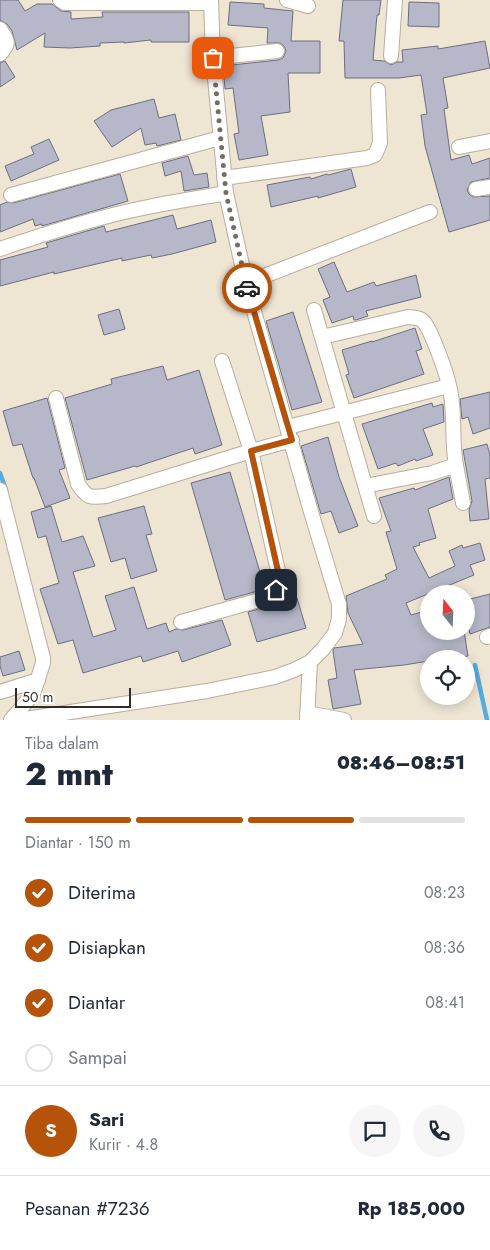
<!DOCTYPE html>
<html lang="id">
<meta charset="utf-8">
<style>
:root{--surface:#fff;--page:#f6f6f7;--text:#1f2937;--muted:#747a83;--line:#e0e1e3;--accent:#b45309}
body{margin:0;font-family:Jost,sans-serif;background:var(--page);color:var(--text);height:100vh;display:flex;flex-direction:column;font-size:19px;white-space:nowrap}
*{box-sizing:border-box;margin:0}
p{font-size:16px;color:var(--muted)}
.icon{flex:none;width:28px;height:28px;fill:none;stroke:currentColor;stroke-width:2;stroke-linecap:round;stroke-linejoin:round}
.map{position:relative;height:720px;overflow:hidden}
.sheet{display:flex;flex-direction:column;background:var(--surface);flex:1}
.sheet>*{flex:none}
.needle{width:32px;rotate:342deg}
.fabs{position:absolute;left:420px;top:585px;display:grid;gap:10px}
.fabs a{display:grid;place-items:center;width:55px;height:55px;border-radius:50%;background:var(--surface);box-shadow:0 2px 12px #0003;font-size:25px}
.scale{position:absolute;left:15px;bottom:12px;width:116px;box-sizing:border-box;padding-left:5px;border:2px solid #312d26;border-top:0;font-size:14px;line-height:18px;white-space:nowrap;color:#312d26;-webkit-text-stroke:4px #fff;paint-order:stroke}
.pin{position:absolute;display:grid;place-items:center;width:42px;height:42px;color:#fff;margin:-21px;border-radius:10px;box-shadow:0 2px 8px #0006}
.courier{position:absolute;display:grid;place-items:center;width:50px;height:50px;margin:-25px;border:4px solid #b45309;border-radius:50%;background:#fff;color:#222;box-shadow:0 1px 6px #0007}
.overview em{font-style:normal;font-weight:800}
.overview div{display:flex;flex-direction:column-reverse}
.overview{display:flex;align-items:center;justify-content:space-between;height:85px;padding:0 25px}
h1{font-size:32px;font-weight:800;line-height:38px}
.bar{display:grid;grid-template-columns:repeat(4,1fr);gap:8px 5px;align-content:center;height:60px;padding:0 25px}
.bar i{height:6px;border-radius:4px;background:var(--line)}
.bar .current{background:var(--accent)}
.bar p{grid-column:span 4}
.line{display:flex;align-items:center;gap:12px;padding:0 25px;border-top:1px solid var(--line)}
.line div{flex:1}
.round{display:grid;place-items:center;flex:none;width:52px;height:52px;border-radius:26px;background:var(--page)}
ol{padding:0 25px;list-style:none}
li{display:flex;align-items:center;gap:15px;height:55px}
li p{margin-inline-start:auto}
li .icon{padding:5px;border-radius:50%;background:var(--accent);color:#fff;stroke-width:4}
li:last-child{color:var(--muted)}
li i{width:28px;height:28px;border:2px solid var(--line);border-radius:50%}
.map>svg:first-child{display:block}
</style>
<div class="map">
<svg width="490" height="720" viewBox="0 0 490 720">
<rect width="100%" height="100%" fill="#eee5d3"/>
<g fill="none" stroke-linecap="round" stroke-linejoin="round">
<!-- stream -->
<path stroke="#56abe0" stroke-width="4.5" d="M0 473 6 490
M475 665 487 720"/>
</g>
<!-- building -->
<path fill="#b6b8c9" stroke="#6d6e7f" d="M0 0H18L25 11 37 4H52L61 11 71 12V19L103 17 102 12H189V42H151V40L124 43V42L100 43V46L70 48 44 47 45 33 17 50 12 31 7 24 0 20Z
M343 0H381L379 15H377L373 60 384 61 391 65 397 62H403L402 50 438 46V49L485 41 490 68 443 78 448 108 444 109 451 160 469 155 472 164 490 158V178L471 182 467 190 469 194 473 197 490 196V220L449 232 425 146 421 115 427 114 421 75 399 78H345L344 41H339Z
M230 2 264 4V8L293 11 291 41H320V73H288L290 112 261 116 268 155 239 160 234 134 239 133 233 88 225 89 223 66 278 60 283 58 286 51 284 46 280 43H267L268 28 228 25Z
M409 2 439 3V27L408 26Z
M5 61 15 77 0 87V63Z
M154 99 159 118 175 114 181 140 157 146 156 143 145 145 141 128 112 147 94 121 111 110Z
M49 139 59 160 11 181 5 166 34 154 31 147Z
M188 156 194 175 207 173 209 187 184 191 181 171 165 176 162 163Z
M351 169 356 187 318 198V196L271 207 267 185 310 177 311 179 327 174 328 175Z
M120 174 128 201 42 226V224L35 226 33 219 0 232V205L7 202 13 203Z
M173 215 177 229 211 220 216 242 172 254 152 258 151 255 122 261V258L54 274V272L0 286V260L48 247 46 243 104 226 106 232Z
M334 262 347 292 374 282 376 286 416 275 421 297 366 311 368 316 356 320H354L353 316 332 323 323 300 330 297 318 269Z
M119 309 125 329 104 335 98 315Z
M293 312 322 402 292 410 266 321Z
M415 328 422 349 416 351 424 374 354 398 346 375 349 374 342 350 372 341V342Z
M163 366 167 380 199 370 222 445 195 454 193 448 136 467 135 466 87 480 65 398 112 384 111 379Z
M490 392V428L473 434 468 417 462 419 460 399Z
M47 398 65 468 59 470 70 498 45 507 34 478H33L22 444 13 446 3 411Z
M432 403 433 407 443 404 444 422 423 429 433 455 416 461 415 459 398 466 396 463 378 469 362 424Z
M328 437 339 477 358 526 339 533 331 511 321 514 301 446Z
M487 444 490 455V478L485 479 489 519 470 521 469 510 472 501 463 450Z
M230 472 265 589 225 600 191 483Z
M449 477 453 499 428 509 436 538 419 543 420 545 413 547 429 578 455 566 449 551 462 545 463 548 480 543 485 560 470 565 474 575 406 603 411 615 429 610V631H464L468 656 451 659H429V661L404 665 354 670 361 704 333 709 328 680 337 678 333 651 334 648 363 644 348 613 346 596 387 579 385 575 397 569 386 532 391 531 379 498 414 488 415 490Z
M51 506 62 542 83 536 95 566 73 572 93 637 116 630 105 596 134 587 147 629 166 623 169 632 176 629 183 630 222 620 231 645 182 662 178 651 143 662 141 656 83 673 73 640 58 644 40 589 59 583 46 536 38 538 31 512Z
M144 506 152 534 146 535 157 571 131 579 125 558 111 562 98 518Z
M490 594V627L470 634 466 618V600Z
M297 598 306 628 257 642 248 612Z
M19 651 25 670 3 676 0 666V657Z"/>
<g fill="none" stroke-linecap="round" stroke-linejoin="round">
<defs>
<path id="minor" d="M60 0 65 3H211
M287 0 308 6
M0 29C7 40 11 43 0 54
M391 56 395 0
M213 58 277 51
M459 147 490 141
M224 178 367 158 375 155 380 143 378 90
M476 189 490 187
M11 195 220 138
M0 249C47 233 94 218 143 208 170 202 198 198 226 193
M246 283 430 212
M314 310 374 516
M322 337 408 317C414 318 419 317 423 321 431 329 446 372 449 385 456 411 451 439 456 465L432 473 365 486
M56 398 78 484C87 498 90 498 106 496L251 451 292 440
M288 427 449 386
M456 465 463 503
M0 490 43 658V663L33 694 11 720
M181 622 270 597 276 590 278 571 251 451 222 361
M487 637 490 636
M0 692 38 680
M307 713 344 720
M19 720 207 691 275 677 294 670 310 662 323 649 335 633 339 619V604L311 512 246 283 226 193 213 58 211 0
M307 720 310 662"/>
</defs>
<!-- minor casing -->
<use href="#minor" stroke="#b7ae9d" stroke-width="16"/>
<!-- minor -->
<use href="#minor" stroke="#fff" stroke-width="14"/>
</g>
<g fill="none" stroke-linecap="round" stroke-linejoin="round">
<!-- done -->
<path stroke="#736d63" stroke-width="5" stroke-dasharray="0 9" d="M213 58 226 193 247 288"/>
<!-- route -->
<path stroke="#b45309" stroke-width="6" d="M247 288 292 440 251 451 278 571 276 590"/>
</g>
</svg>
<div class="fabs">
<a><svg class="needle" viewBox="-14 -14 28 28"><path d="M0-13l5 13h-10z" fill="#e53935"/><path d="M0 13l5-13h-10z" fill="#747a83"/></svg></a>
<a><svg class="icon" aria-label="locate" viewBox="0 0 24 24"><circle cx="12" cy="12" r="6"/><path d="M12 2v4M12 18v4M2 12h4M18 12h4"/></svg></a>
</div>
<div class="scale">50 m</div>
<div class="pin" style="left:213px;top:58px;background:#ea580c"><svg class="icon" aria-label="bag" viewBox="0 0 24 24"><path d="M5 8h14l-1 12H6zM9 8a3 3 0 0 1 6 0"/></svg></div>
<div class="pin" style="left:276px;top:590px;background:#1f2937"><svg class="icon" aria-label="home" viewBox="0 0 24 24"><path d="M3 11l9-7 9 7M6 9v11h12V9"/></svg></div>
<div class="courier" style="left:247px;top:288px"><svg class="icon" aria-label="car" viewBox="0 0 24 24"><path d="M5 17H2v-5l4-1 3-4h7l3 4 3 1v5h-3M9 17h6M6 11h13"/><circle cx="7" cy="17" r="2"/><circle cx="17" cy="17" r="2"/></svg></div>
</div>
<section class="sheet">
<div class="overview"><div><h1>2 mnt</h1><p>Tiba dalam</p></div><em>08:46–08:51</em></div>
<div class="bar"><i class="current"></i><i class="current"></i><i class="current"></i><i></i><p>Diantar · 150 m</p></div>
<ol>
<li><svg class="icon" aria-label="check" viewBox="0 0 24 24"><path d="M5 12l5 5 9-10"/></svg>Diterima<p>08:23</p></li>
<li><svg class="icon" aria-label="check" viewBox="0 0 24 24"><path d="M5 12l5 5 9-10"/></svg>Disiapkan<p>08:36</p></li>
<li><svg class="icon" aria-label="check" viewBox="0 0 24 24"><path d="M5 12l5 5 9-10"/></svg>Diantar<p>08:41</p></li>
<li><i></i>Sampai</li>
</ol>
<div class="line" style="height:90px"><b class="round" style="background:var(--accent);color:#fff">S</b><div><b>Sari</b><p>Kurir · 4.8</p></div><a class="round"><svg class="icon" aria-label="chat" viewBox="0 0 24 24"><path d="M4 5h16v11H9l-5 4z"/></svg></a><a class="round"><svg class="icon" aria-label="phone" viewBox="0 0 24 24"><path d="M5 4h4l2 5-3 2q2 4 5 5l2-3 5 2v4C11 20 4 13 5 4z"/></svg></a></div>
<div class="line" style="height:65px"><div>Pesanan #7236</div><b>Rp 185,000</b></div>
</section>
